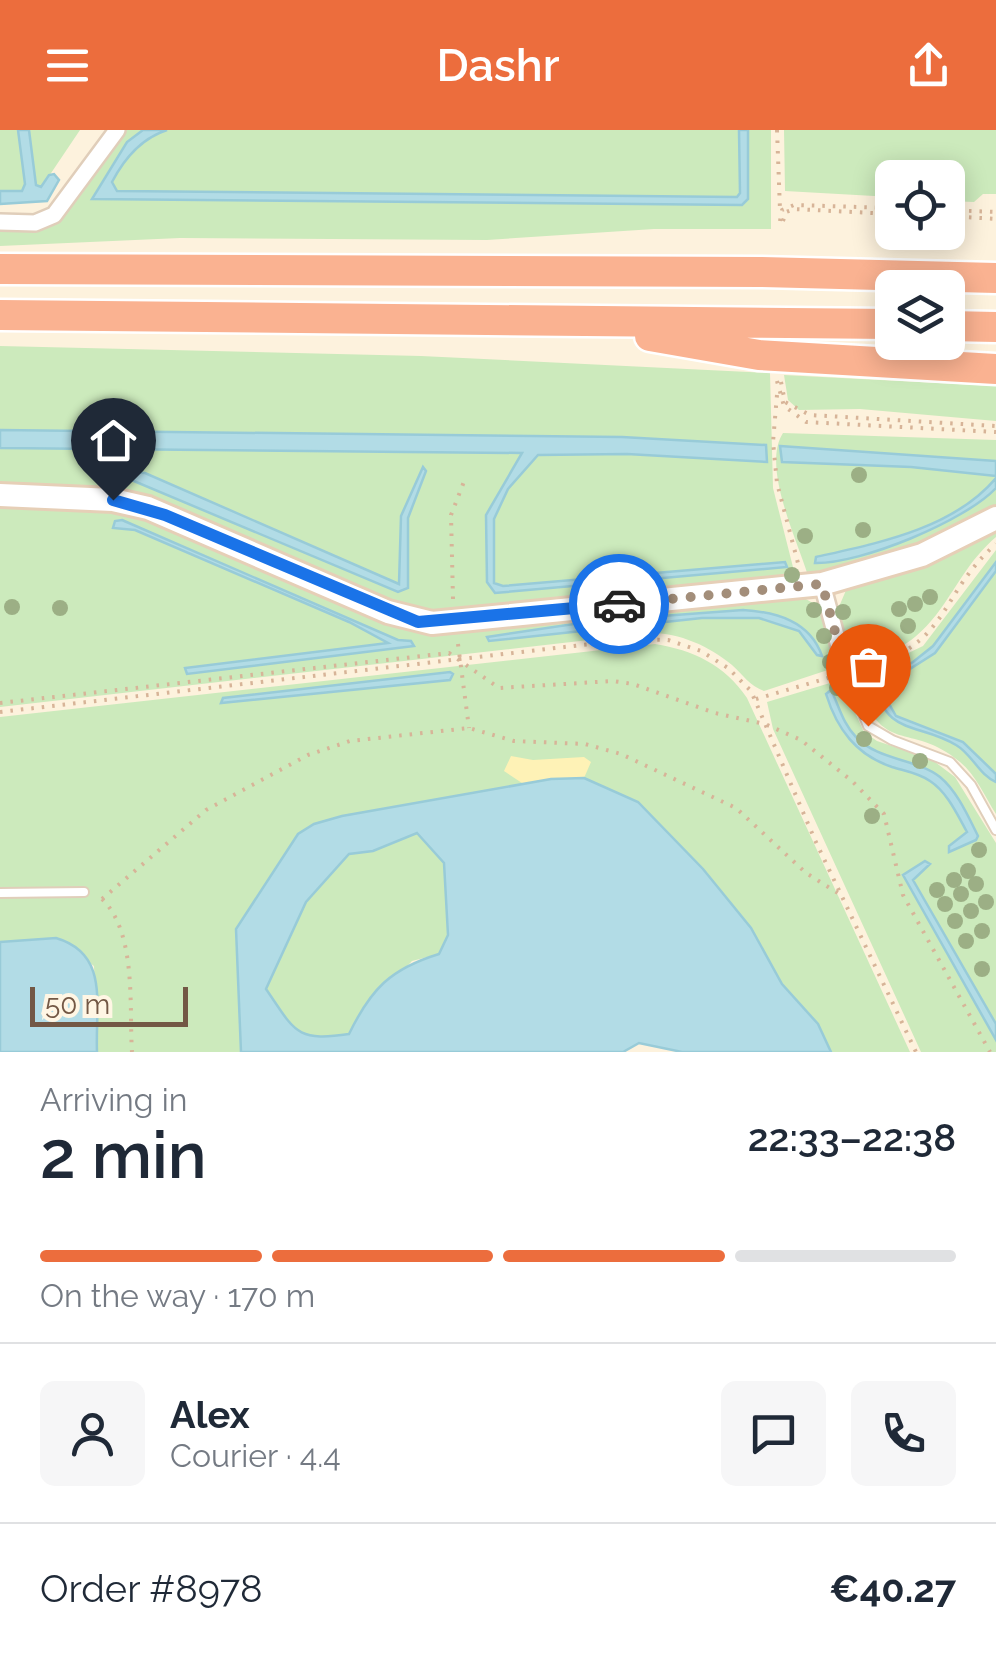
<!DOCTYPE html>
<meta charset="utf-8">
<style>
:root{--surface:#fff;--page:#f6f6f7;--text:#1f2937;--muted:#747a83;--line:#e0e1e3;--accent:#ec6d3d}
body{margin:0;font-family:Raleway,sans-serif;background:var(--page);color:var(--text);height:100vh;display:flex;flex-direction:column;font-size:38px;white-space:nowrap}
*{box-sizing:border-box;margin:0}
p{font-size:32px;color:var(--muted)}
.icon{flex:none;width:55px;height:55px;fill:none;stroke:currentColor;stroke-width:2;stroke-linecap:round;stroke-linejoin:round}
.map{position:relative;height:922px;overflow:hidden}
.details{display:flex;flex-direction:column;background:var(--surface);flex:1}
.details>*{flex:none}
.tools{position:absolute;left:875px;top:30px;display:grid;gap:20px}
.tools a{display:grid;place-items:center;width:90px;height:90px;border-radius:15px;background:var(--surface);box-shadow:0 5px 25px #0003;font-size:50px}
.scale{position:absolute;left:30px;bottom:25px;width:158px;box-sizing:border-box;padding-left:10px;border:5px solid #735845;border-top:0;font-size:28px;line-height:35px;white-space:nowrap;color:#735845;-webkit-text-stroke:8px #fff6e4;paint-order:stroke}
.pin{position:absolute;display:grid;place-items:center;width:85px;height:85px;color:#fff;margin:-102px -42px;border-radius:50% 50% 50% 0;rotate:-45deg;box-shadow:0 0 10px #0007}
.pin .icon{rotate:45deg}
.courier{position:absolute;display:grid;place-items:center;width:100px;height:100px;margin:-50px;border:8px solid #1a73e8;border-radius:50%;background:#fff;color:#222;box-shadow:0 2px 12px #0007}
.head em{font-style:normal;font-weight:600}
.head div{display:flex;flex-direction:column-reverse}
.head{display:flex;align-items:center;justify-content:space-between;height:170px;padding:0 40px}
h1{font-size:65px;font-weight:600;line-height:75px}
.bar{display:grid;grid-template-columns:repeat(4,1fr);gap:15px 10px;align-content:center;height:120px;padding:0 40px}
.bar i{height:12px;border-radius:8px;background:var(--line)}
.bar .selected{background:var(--accent)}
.bar p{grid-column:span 4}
.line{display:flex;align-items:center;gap:25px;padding:0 40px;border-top:2px solid var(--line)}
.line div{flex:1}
.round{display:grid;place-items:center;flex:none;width:105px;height:105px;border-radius:15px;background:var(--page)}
header{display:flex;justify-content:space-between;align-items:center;height:130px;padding:0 40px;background:var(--accent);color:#fff;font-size:45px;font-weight:600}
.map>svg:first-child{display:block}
</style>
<header><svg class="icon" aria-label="menu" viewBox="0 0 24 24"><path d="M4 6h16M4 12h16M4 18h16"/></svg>Dashr<svg class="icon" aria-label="share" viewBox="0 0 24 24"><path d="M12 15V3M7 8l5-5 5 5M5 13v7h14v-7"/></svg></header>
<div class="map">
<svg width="996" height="922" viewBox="0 0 996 922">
<rect width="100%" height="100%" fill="#fdf2dd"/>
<!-- green -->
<path fill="#cceabc" d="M0 0H18L25 54 22 61H0Z
M29 0H80L41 58 36 55Z
M127 0H771V99H654L487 110 180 108 0 116V98L48 97 60 88Z
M784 0H996V64H983L974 72 948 71V48H892V67L785 61Z
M0 216 421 226 770 243 773 358 796 449 423 485 148 370 0 358Z
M784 245 996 256V291L860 279 799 280 788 270Z
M783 303 996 310V380L904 424 808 446C798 411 761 337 783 303Z
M0 373 137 383 405 497 804 468 820 477 837 537 764 561C750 556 743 545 732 535 709 516 680 503 650 503L0 577Z
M996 398V407C949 447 945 503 881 526 871 530 862 535 851 533L838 479 847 458Z
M996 420V684C985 667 976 645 960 632 909 589 882 630 856 548L923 516Z
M655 514C693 520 725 535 747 568L910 922H831L782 854 751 798 703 739 638 672 584 648 551 649 314 694 236 799 241 922H97L94 836 56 808 0 812V587Z
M840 550 864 602 877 611 931 629 955 647 996 713V922H921L773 599 767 572Z
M417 703 444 733 448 805 439 824 412 831 355 892 349 904C294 912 296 901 266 859L306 772 349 724 373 721Z"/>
<!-- sand -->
<path fill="#fef2b6" d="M511 626 533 630 584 627 591 632 584 648 551 649 525 655 504 641Z"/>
<!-- water -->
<path fill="#b2dce6" stroke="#98cbd8" stroke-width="2.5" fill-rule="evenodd" d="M18 0H29L36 55 41 57 49 45 54 44 59 50 47 71 0 74V61H22L25 54Z
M143 0H167C142 8 124 29 112 52L117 61 737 67 740 63 739 0H748V69L742 75 92 69 127 12Z
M0 300 622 307 766 315 767 332 627 324 538 325 508 359 494 389V453L503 456 785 432 787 437 495 463 487 452 486 385 522 323 0 318Z
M780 316 996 331V346L911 337 782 332Z
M423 337 426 341 408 388V458L398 462 129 349 131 342 145 343 399 454 401 386Z
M996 348V358C965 391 861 434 815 433L816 427C878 413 953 399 996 348Z
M122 390 398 510 411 511 414 516 187 544 185 538 388 513 349 492 135 400 113 398 115 391Z
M996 432V441L935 523 880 558 896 586 963 612 996 644V652C979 645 972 624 956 615 918 592 886 607 874 552L913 532 933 516Z
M743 480C776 482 810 491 822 526L817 525 799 501 759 488H702L489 511 487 507 594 491Z
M450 542 453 544 450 550 221 573 223 568Z
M831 560C839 576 843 594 856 607 879 631 915 628 940 647 957 661 968 686 978 706L976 710 949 722V716L967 702C957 684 947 662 930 651 919 643 905 641 892 637 856 625 837 599 826 564Z
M584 648 638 672 703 739 751 798 782 854 818 894 831 922H682L639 913 623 922H241L236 799 298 704 314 694 342 686 551 649ZM417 703 444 733 448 805 439 824C390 839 371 859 349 904 295 912 295 901 266 859L306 772 349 724 373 721Z
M925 731 930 734 913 750 996 894V910L903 745Z
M56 808C110 824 95 875 97 922H0V812Z"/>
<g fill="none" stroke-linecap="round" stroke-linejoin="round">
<defs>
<path id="lane" d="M846 542 868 596 892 610 950 632 971 655 996 700
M0 763 84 762"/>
<path id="street" d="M0 92 35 93 54 85 117 0
M822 454 846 542"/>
<path id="secondary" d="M0 365 113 370 148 378 388 482 432 493 822 454 922 425 996 388"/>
<path id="highway" d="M0 139 760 142 996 148
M0 185 892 194
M948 196 996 197
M650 206 759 225 996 239"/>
</defs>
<!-- lane casing -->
<use href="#lane" stroke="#e0ceba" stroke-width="12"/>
<!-- street casing -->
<use href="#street" stroke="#e0ceba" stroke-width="20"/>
<!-- secondary casing -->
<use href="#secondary" stroke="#e6cfb7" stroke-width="28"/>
<!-- highway casing -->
<use href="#highway" stroke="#fff" stroke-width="35"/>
<!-- path -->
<path stroke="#d7b498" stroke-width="4" stroke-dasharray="2.5 8" stroke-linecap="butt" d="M777 0 780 80
M948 80 996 82
M948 86 996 89
M780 91 782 80 794 75 892 78
M783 91 786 82 794 79 892 84
M777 251 784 276 806 292 996 302
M781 252 785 272 810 285 996 296
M777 265 773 312 777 353 799 437
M453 469 451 385 465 349
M458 514 469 598
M861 539C952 514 937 466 996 414
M756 569 828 548
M0 573 449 523 499 558 613 551 633 554 715 583 765 594 801 610 852 651 884 684 903 765 990 922
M0 582 634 509 668 510 701 521 728 538 751 561 815 710 916 922
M102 769 206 680 308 625 350 611 469 598 514 611 585 614 621 624 736 678 806 743 841 765
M102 769C137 803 129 877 132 922"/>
<!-- lane -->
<use href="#lane" stroke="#fff" stroke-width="8"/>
<!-- street -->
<use href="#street" stroke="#fff" stroke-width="15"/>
<!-- secondary -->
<use href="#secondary" stroke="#fff" stroke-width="22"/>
<!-- highway -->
<use href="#highway" stroke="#fab291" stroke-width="30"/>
</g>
<!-- trees -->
<g fill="#9caf85">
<circle cx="859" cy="345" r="8"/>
<circle cx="863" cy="400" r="8"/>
<circle cx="805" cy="406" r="8"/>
<circle cx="792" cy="445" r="8"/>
<circle cx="930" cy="467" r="8"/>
<circle cx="915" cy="474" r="8"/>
<circle cx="12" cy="477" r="8"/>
<circle cx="60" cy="478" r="8"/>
<circle cx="899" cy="479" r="8"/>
<circle cx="814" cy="480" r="8"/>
<circle cx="843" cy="482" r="8"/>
<circle cx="908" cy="496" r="8"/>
<circle cx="824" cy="506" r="8"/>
<circle cx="830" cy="532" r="8"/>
<circle cx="837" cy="558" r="8"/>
<circle cx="864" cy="609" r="8"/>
<circle cx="920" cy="631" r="8"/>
<circle cx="872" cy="686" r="8"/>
<circle cx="979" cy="720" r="8"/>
<circle cx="968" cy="741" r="8"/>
<circle cx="954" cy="750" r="8"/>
<circle cx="976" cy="754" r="8"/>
<circle cx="937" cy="760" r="8"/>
<circle cx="961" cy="764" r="8"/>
<circle cx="986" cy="772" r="8"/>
<circle cx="945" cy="774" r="8"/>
<circle cx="971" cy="781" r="8"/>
<circle cx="955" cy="791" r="8"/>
<circle cx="982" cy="801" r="8"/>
<circle cx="966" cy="811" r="8"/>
<circle cx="982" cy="839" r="8"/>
</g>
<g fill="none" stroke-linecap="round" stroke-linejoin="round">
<!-- done -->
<path stroke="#a38e7a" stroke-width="10" stroke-dasharray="0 18" d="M619 474 822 454 846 542 868 596"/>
<!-- route -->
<path stroke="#1a73e8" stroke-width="12" d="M113 370 165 385 418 492 619 474"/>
</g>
</svg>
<div class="tools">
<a><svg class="icon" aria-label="locate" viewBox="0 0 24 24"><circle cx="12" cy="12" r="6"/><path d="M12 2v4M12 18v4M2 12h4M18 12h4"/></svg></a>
<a><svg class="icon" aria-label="layers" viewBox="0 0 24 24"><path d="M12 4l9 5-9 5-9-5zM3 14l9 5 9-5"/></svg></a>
</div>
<div class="scale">50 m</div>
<div class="pin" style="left:868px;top:596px;background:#ea580c"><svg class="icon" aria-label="bag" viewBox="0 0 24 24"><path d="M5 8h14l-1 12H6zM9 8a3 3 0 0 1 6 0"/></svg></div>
<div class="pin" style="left:113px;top:370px;background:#1f2937"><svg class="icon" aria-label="home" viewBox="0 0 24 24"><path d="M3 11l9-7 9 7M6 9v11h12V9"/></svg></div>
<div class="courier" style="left:619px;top:474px"><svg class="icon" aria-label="car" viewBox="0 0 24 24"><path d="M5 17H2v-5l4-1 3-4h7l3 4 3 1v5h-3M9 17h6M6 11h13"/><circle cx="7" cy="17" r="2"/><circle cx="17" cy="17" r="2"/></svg></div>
</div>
<section class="details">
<div class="head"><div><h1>2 min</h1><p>Arriving in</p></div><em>22:33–22:38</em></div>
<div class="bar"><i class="selected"></i><i class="selected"></i><i class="selected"></i><i></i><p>On the way · 170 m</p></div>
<div class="line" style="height:180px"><a class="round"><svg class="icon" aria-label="person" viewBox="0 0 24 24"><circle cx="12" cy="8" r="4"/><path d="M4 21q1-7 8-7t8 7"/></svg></a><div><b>Alex</b><p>Courier · 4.4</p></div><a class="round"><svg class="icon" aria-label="chat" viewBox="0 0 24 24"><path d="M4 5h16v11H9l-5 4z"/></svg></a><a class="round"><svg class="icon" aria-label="phone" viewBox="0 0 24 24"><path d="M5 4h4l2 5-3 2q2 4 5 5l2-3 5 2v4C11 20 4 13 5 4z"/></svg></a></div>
<div class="line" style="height:130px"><div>Order #8978</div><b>€40.27</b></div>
</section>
